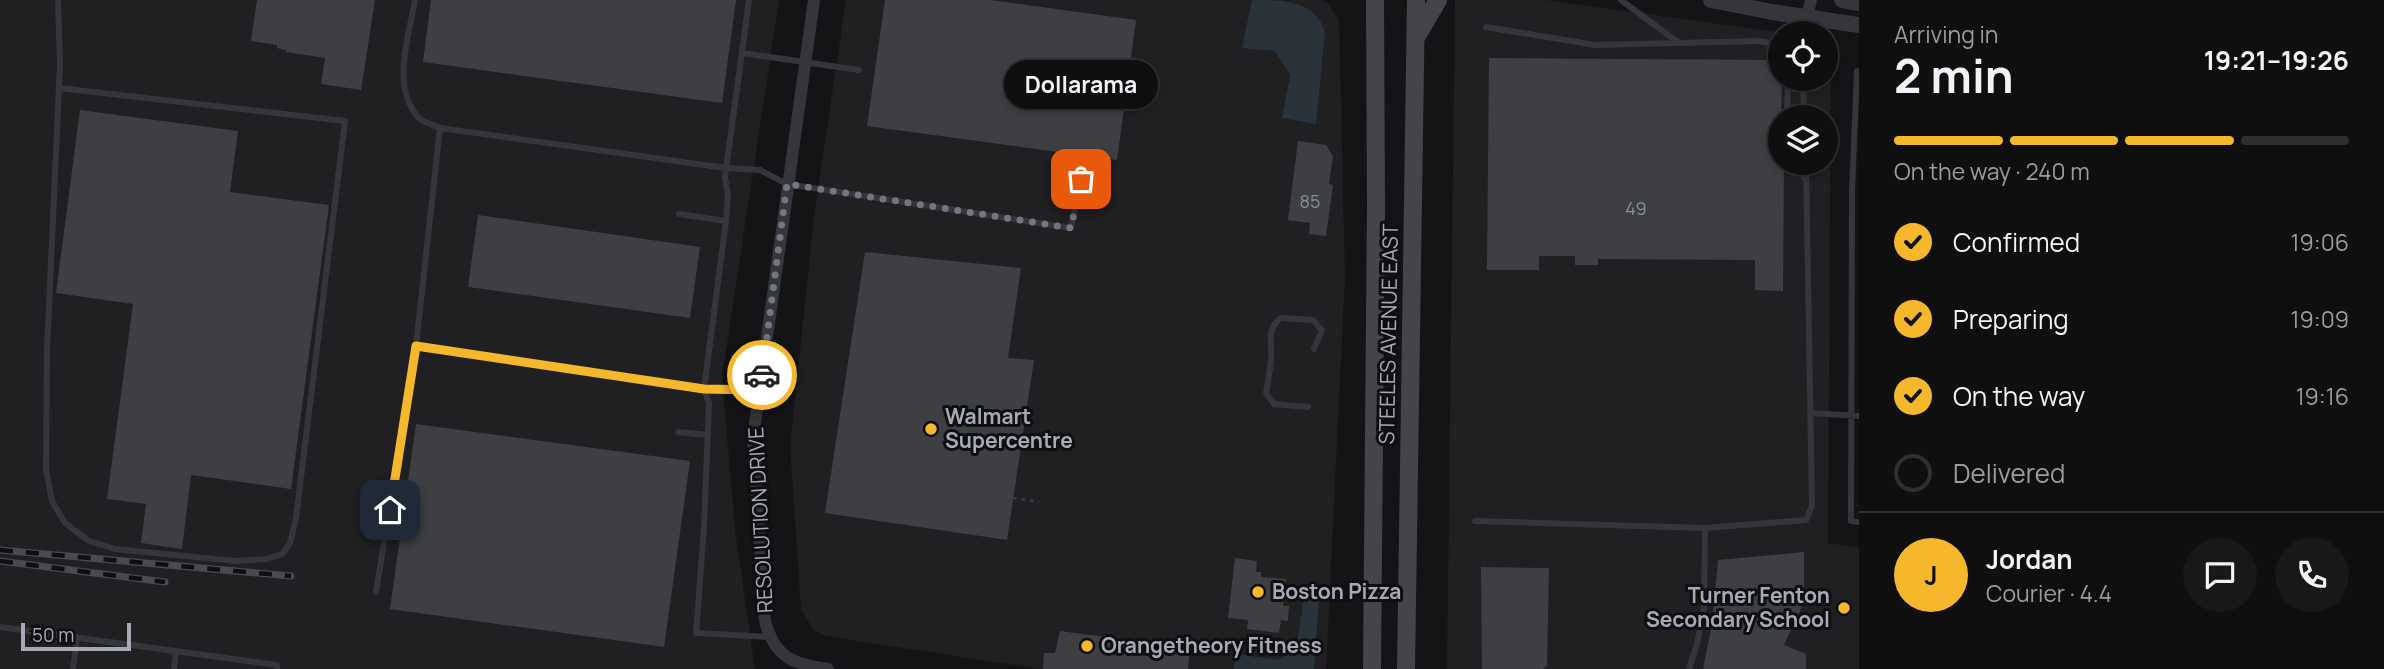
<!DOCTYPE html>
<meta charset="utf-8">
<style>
:root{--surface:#0f0f10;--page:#181819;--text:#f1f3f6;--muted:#9b9c9f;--line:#2f2f30;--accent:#f5b82c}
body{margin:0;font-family:Manrope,sans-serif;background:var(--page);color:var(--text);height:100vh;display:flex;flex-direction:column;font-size:26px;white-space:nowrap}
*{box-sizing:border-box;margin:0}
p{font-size:23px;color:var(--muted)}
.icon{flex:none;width:38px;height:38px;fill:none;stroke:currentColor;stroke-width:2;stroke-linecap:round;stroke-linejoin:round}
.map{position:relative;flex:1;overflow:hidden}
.panel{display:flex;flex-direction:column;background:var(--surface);width:525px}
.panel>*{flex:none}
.controls{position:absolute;left:1768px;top:21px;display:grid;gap:14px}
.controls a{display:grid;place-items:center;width:70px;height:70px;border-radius:50%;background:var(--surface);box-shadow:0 4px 10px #0003,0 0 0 2px var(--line);font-size:35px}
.scale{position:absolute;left:21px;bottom:18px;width:110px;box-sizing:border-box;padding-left:7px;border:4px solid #a5aab6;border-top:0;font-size:19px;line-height:24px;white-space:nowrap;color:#a5aab6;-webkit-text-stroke:5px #0f0f11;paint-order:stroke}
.pin{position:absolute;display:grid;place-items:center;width:60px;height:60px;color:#fff;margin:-30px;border-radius:14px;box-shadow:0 4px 10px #0006}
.courier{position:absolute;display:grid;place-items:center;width:70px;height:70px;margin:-35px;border:5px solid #f5b82c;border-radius:50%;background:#fff;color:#222;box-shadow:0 2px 9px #0007}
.bubble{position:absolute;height:49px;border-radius:24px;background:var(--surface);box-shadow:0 4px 10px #0003,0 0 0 2px var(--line);font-size:23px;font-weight:700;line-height:49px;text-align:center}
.summary em{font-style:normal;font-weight:700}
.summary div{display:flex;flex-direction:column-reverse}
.summary{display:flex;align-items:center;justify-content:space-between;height:119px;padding:0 35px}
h1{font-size:46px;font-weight:700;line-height:52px}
.bar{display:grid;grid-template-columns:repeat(4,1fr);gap:10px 7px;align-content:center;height:84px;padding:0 35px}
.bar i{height:9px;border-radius:5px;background:var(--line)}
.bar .current{background:var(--accent)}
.bar p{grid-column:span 4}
.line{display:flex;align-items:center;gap:18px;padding:0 35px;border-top:2px solid var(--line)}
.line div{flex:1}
.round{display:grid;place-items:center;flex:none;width:74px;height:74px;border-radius:37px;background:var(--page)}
ol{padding:0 35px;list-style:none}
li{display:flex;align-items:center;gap:21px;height:77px}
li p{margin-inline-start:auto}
li .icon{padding:7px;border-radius:50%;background:var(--accent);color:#111;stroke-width:4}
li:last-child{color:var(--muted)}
li i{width:38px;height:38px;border:4px solid var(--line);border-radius:50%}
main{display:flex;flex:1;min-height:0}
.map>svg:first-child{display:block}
</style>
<main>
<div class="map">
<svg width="1859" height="669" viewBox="0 0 1859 669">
<rect width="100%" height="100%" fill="#141416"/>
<!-- built -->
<path fill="#202023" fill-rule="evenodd" d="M0 0H779L722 377 735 529 755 669H0Z
M846 0H1323L1328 3 1339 21 1345 276 1326 669H1040L825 636 813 629 801 609 790 446 814 217Z
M1455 0H1546L1783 33H1780V79H1825V39L1831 40 1828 543 1859 548V669H1447ZM1780 117H1825V163H1780Z"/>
<!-- water -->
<path fill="#2a323a" d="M1252 0C1284 0 1315 0 1325 32L1316 124 1282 118 1290 75 1275 51 1242 48Z
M1304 596 1319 598 1314 669H1234L1236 654 1280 660 1297 645Z"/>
<!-- building -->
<path fill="#3e3f43" d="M257 0H375L361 90 321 84 325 58 286 52V50L277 48V45L251 41Z
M431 0H736L722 103 423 62Z
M885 0H990L1136 20 1117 160 867 126Z
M1489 58 1780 60V79H1782L1780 163H1784L1783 291 1755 290V260L1598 259V265H1575V256H1539V270H1487Z
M80 110 238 131 230 192 329 205 291 489 191 475 182 549 141 543 146 504 107 499 133 304 56 293Z
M1298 141 1326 145 1333 156 1329 184 1333 185 1326 236 1309 234 1310 223 1288 220Z
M478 215 700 247 690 318 468 287Z
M865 252 1021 268 1008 358 1034 360 1007 540 825 513Z
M416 424 690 461 664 647 390 609Z
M1804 552V602L1784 645 1806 654V669H1703L1712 624 1718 560Z
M1235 558 1257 561 1256 572H1261V577L1286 579 1283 606H1289L1288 621 1281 620 1279 633 1247 629 1248 620 1228 618Z
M1481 567 1549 568 1547 665 1543 669H1482Z
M1060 631 1190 648 1188 669H1043L1044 653H1055Z"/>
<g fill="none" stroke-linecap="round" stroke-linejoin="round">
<!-- path -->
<path stroke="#3b3d42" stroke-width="2.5" stroke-dasharray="3.5 5" stroke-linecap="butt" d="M1013 498 1039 502"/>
<!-- service -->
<path stroke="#35363b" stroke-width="6" d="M58 0 60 65 47 350 46 469 52 501 65 523 89 541 115 549 235 561 267 559 282 554 290 543 296 518 345 121 59 88
M415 0C409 36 390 89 420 119 425 123 434 125 440 128
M749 0 725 177 728 197 726 221 704 389 709 403 704 528 696 633 769 637
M1621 0 1679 43
M1486 27 1595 45 1759 41 1775 44 1780 49
M1805 33 1807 18
M742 53 859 70
M1857 71 1852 191 1851 521 1859 522
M1803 79 1804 117
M1787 117 1788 79
M1793 163 1805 179
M679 214 726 221
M416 346 704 389 760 390
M1308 407 1274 404 1266 393C1268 382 1270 371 1271 359 1273 343 1265 330 1281 318L1313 320 1322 330 1314 349
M1811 413 1859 416
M678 432 708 435
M1475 521 1705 528 1806 520 1812 506 1806 163
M376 592 416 346 440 128 726 168 760 170 787 184 1071 228 1081 179
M0 627 277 665V669
M73 669 77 637
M174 669 176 652
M1689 669 1697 644 1704 608 1705 528"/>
<!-- minor -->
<path stroke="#35363b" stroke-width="12" d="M814 0 753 438 765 621C775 658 793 664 828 669
M1807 17 1811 0"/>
<!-- tertiary -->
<path stroke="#35363b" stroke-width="16" d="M1711 0 1772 12 1859 25
M1842 0 1859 3"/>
<!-- secondary -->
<path stroke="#43454b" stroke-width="18" d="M1417 36 1438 0
M1372 669 1376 205 1375 0
M1406 669 1416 0"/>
<defs>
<path id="rail" d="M0 550 291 576
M0 561 165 582"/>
</defs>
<!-- rail casing -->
<use href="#rail" stroke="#484a50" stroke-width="7"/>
<!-- rail -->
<use href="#rail" stroke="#0f0f11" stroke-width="4.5" stroke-dasharray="13" stroke-linecap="butt"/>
</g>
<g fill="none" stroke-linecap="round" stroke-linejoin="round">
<!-- done -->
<path stroke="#72767e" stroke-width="7" stroke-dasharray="0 12.6" d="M762 375 787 184 1071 228 1081 179"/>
<!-- route -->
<path stroke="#f5b82c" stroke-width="9" d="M390 510 416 346 704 389 760 390 762 375"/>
</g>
<!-- markers -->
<g fill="#f5b82c" stroke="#0f0f11" stroke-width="2.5">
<circle cx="931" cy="429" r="7"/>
<circle cx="1258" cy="592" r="7"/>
<circle cx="1844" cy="608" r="7"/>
<circle cx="1087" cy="646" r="7"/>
</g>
<g text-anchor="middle" stroke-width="6" stroke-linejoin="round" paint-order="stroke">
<!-- number labels -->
<g font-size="18" fill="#8b8f99">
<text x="1310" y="208">85</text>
<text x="1636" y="215">49</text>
</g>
<!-- street labels -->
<g font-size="21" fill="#a5aab6" stroke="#0f0f11">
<text transform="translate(1389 334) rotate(-89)" y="7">STEELES AVENUE EAST</text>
<text transform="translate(761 520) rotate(-93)" y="7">RESOLUTION DRIVE</text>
</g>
<!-- poi labels -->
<g font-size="21" font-weight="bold" fill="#a5aab6" stroke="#0f0f11" text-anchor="start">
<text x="945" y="424">Walmart<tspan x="945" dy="24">Supercentre</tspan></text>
<text x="1272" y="599">Boston Pizza</text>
<text x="1830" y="603" text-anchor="end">Turner Fenton<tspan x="1830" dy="24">Secondary School</tspan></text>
<text x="1101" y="653">Orangetheory Fitness</text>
</g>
</g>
</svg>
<div class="controls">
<a><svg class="icon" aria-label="locate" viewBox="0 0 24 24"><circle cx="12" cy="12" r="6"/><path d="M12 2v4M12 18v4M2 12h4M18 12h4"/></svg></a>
<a><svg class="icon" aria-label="layers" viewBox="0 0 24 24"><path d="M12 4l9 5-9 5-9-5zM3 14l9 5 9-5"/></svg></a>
</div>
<div class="scale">50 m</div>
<div class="pin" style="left:1081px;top:179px;background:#ea580c"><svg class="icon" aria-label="bag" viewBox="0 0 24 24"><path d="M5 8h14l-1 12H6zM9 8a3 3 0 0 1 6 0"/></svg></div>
<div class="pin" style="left:390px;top:510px;background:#1f2937"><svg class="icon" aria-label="home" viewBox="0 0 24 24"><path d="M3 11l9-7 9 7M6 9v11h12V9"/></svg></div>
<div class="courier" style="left:762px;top:375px"><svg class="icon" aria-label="car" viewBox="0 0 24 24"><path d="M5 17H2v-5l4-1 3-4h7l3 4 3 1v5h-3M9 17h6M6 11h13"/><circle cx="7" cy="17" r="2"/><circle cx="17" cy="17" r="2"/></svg></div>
<div class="bubble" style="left:1004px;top:60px;width:154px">Dollarama</div>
</div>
<section class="panel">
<div class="summary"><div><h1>2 min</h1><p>Arriving in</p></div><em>19:21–19:26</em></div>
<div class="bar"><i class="current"></i><i class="current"></i><i class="current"></i><i></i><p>On the way · 240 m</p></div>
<ol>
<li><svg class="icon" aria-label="check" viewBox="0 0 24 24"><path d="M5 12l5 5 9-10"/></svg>Confirmed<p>19:06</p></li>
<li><svg class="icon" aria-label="check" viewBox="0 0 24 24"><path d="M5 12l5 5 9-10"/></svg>Preparing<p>19:09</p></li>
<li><svg class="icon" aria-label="check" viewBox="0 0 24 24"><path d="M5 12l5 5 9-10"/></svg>On the way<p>19:16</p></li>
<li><i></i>Delivered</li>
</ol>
<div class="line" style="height:126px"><b class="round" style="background:var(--accent);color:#111">J</b><div><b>Jordan</b><p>Courier · 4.4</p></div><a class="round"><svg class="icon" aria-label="chat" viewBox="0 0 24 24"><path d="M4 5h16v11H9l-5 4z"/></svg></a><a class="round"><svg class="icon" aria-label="phone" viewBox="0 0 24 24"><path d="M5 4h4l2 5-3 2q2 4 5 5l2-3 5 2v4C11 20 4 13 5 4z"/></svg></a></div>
</section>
</main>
